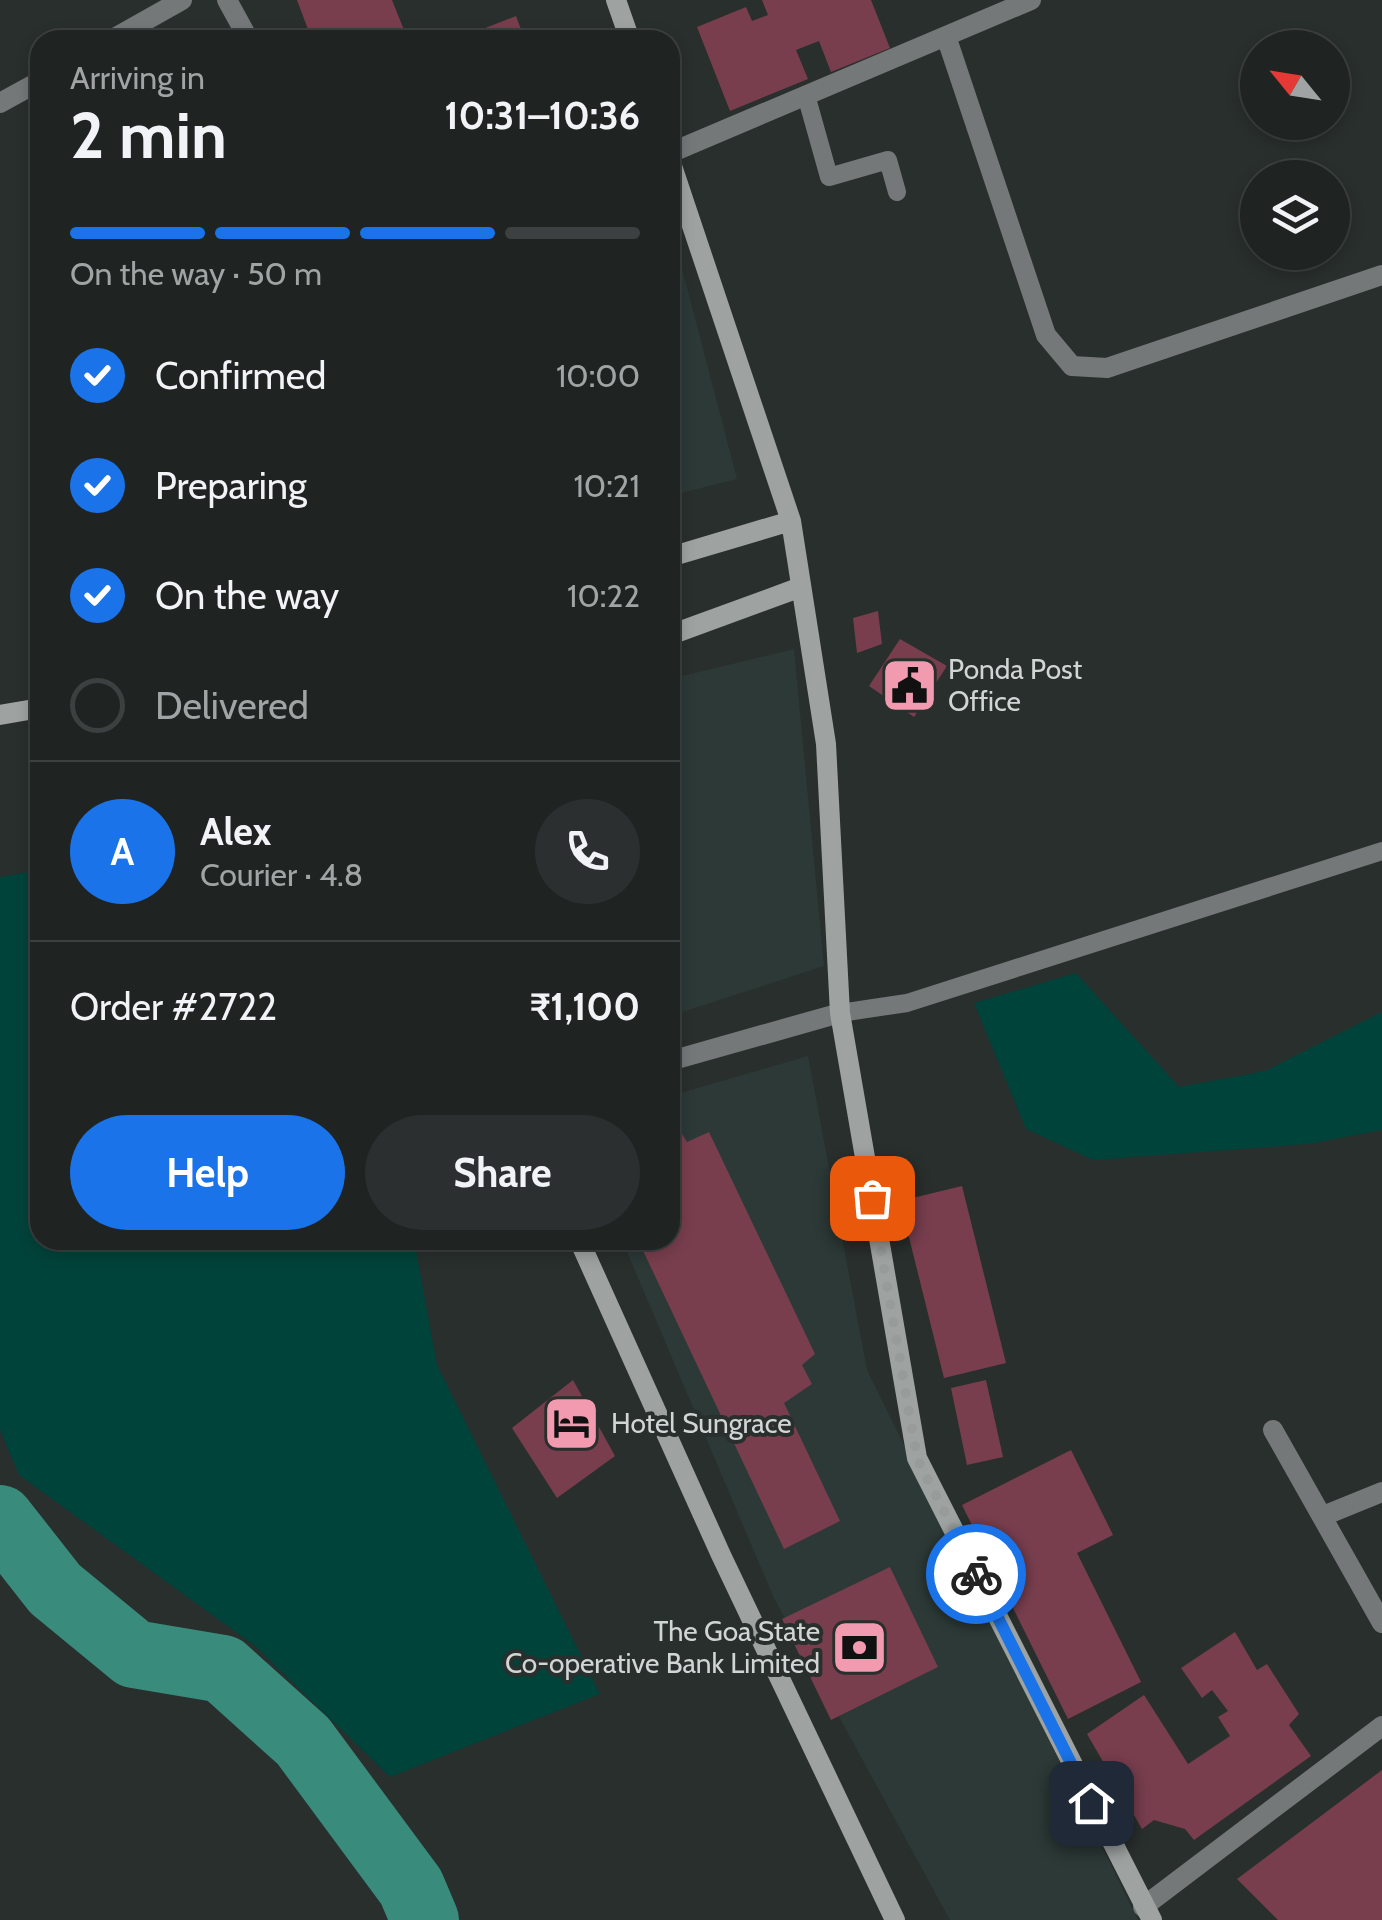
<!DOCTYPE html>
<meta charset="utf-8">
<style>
:root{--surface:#1f2322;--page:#2c2f2f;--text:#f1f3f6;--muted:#a1a4a5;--line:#3c4040;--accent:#1a73e8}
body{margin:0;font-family:Cabin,sans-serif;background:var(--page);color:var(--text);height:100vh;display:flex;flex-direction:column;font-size:38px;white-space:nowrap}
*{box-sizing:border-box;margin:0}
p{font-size:32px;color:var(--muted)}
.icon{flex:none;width:55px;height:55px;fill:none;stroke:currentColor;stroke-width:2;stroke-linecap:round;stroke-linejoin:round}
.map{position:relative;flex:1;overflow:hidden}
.sheet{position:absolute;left:30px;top:30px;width:650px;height:1220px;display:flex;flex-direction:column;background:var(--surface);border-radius:30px;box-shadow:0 5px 15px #0003,0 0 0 2px var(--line)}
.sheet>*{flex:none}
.needle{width:65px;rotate:300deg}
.buttons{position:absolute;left:1240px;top:30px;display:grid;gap:20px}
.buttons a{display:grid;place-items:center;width:110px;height:110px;border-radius:50%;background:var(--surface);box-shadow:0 5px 15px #0003,0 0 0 2px var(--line);font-size:50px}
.pin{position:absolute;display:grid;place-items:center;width:85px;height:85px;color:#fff;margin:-42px;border-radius:20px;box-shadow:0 5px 15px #0006}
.courier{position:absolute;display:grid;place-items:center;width:100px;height:100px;margin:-50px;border:8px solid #1a73e8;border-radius:50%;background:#fff;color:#222;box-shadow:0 2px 12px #0007}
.headline em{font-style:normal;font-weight:700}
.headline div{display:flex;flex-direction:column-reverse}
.headline{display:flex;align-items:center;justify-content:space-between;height:170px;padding:0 40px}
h1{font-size:65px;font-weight:700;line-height:75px}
.bar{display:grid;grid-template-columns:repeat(4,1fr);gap:15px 10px;align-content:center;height:120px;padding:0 40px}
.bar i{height:12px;border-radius:8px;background:var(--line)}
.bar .on{background:var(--accent)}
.bar p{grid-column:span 4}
.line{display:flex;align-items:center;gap:25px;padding:0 40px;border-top:2px solid var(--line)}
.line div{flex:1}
.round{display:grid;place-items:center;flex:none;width:105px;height:105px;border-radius:52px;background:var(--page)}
ol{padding:0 40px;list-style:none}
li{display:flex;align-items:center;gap:30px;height:110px}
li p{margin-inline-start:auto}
li .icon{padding:10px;border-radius:50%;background:var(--accent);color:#fff;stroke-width:4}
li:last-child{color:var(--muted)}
li i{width:55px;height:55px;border:5px solid var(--line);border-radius:50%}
.cta{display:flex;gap:20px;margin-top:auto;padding:20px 40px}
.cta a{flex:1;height:115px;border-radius:60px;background:var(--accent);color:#fff;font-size:40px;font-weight:700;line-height:115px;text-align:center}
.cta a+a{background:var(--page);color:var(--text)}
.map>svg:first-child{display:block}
</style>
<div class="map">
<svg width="1382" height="1920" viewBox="0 0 1382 1920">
<rect width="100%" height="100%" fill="#292f2d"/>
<!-- built -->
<path fill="#2c3936" d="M670 222 737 479 670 496Z
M794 649 824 966 670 1016V679Z
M808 1056 867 1370 1138 1920H950L773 1596 622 1240H670V1096Z"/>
<!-- green -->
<path fill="#00433a" d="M40 870V1240H414L437 1365 600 1694 390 1777 255 1646 19 1475 0 1430V877Z
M1076 973 1179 1087 1265 1071 1382 1012V1130L1308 1144 1093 1160 1026 1129 974 1003Z"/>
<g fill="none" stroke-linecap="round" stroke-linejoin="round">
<!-- river -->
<path stroke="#398b7c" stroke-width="68" d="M0 1519 55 1589 134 1654 223 1669 303 1741 411 1887 425 1920"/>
</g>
<!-- building -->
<path fill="#783e4e" d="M297 0H392L408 40H312Z
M762 0H871L890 48 831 72 819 41 796 50 808 79 730 111 697 27 746 7 752 21 768 15Z
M516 16 525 40H455Z
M878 611 882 644 857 653 853 618Z
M900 639 947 666 914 717 869 686Z
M679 1129 687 1142 709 1132 815 1354 802 1365 812 1384 784 1403 840 1521 784 1549 638 1240H670V1133Z
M962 1186 1006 1363 944 1378 900 1201Z
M573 1380 615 1456 557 1498 512 1428Z
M986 1380 1003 1457 967 1465 951 1388Z
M1071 1450 1113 1535 1077 1553 1141 1682 1068 1719 962 1505Z
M890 1567 938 1667 831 1720 782 1619Z
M1235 1632 1257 1670 1267 1664 1299 1714 1289 1725 1311 1756 1194 1840 1185 1829 1154 1820 1142 1829 1087 1734 1144 1695 1188 1764 1230 1736 1218 1717 1228 1711 1212 1690 1202 1698 1181 1668Z
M1382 1770V1920H1278L1237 1879Z"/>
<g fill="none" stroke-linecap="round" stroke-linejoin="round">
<!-- service -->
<path stroke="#757878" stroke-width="18" d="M806 95 829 177 888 160 897 192
M840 1013 907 1003 1382 851"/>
<!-- minor -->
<path stroke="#757878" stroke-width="20" d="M227 0 249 40
M946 36 1046 335 1072 366 1107 368 1382 275
M111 40 182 0
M0 103 40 81
M670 153 1031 0
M670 1061 840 1013
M1273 1430 1382 1623
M1323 1516 1382 1492
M1143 1907 1382 1726"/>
<!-- secondary -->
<path stroke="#9ea3a2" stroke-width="20" d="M616 0 630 40
M670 160 791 521 826 744 840 1013 917 1458 1152 1920
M670 557 791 521
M670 635 801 587
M0 715 40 708
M579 1240 721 1555 895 1920"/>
</g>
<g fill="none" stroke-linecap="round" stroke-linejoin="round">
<!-- done -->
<path stroke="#979b9a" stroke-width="10" stroke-dasharray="0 18" d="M872 1198 917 1458 976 1574"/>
<!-- route -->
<path stroke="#1a73e8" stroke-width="12" d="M976 1574 1091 1803"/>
</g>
<!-- icons -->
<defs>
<symbol id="civic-square" viewBox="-11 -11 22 22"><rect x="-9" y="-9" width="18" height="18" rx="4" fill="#f29ab0" stroke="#292f2d"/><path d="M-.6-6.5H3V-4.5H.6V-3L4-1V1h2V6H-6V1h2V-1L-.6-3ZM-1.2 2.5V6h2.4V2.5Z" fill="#111"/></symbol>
<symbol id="hotel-square" viewBox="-11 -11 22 22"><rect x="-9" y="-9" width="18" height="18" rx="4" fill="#f29ab0" stroke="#292f2d"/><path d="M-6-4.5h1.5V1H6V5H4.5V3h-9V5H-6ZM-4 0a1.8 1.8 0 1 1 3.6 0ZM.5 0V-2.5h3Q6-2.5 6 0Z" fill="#111"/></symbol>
<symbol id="bank-square" viewBox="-11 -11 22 22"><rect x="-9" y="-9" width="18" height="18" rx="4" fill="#f29ab0" stroke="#292f2d"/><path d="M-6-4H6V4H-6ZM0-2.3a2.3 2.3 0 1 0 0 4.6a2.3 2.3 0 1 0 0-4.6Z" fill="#111"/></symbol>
</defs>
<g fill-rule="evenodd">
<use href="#civic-square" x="878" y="654" width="63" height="63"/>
<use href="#hotel-square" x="540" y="1392" width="63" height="63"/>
<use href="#bank-square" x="828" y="1616" width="63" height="63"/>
</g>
<g text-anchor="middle" stroke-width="8" stroke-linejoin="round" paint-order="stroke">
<!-- poi labels -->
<g font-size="28" fill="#d2d5d5" stroke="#292f2d" text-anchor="start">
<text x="948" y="679">Ponda Post<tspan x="948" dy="32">Office</tspan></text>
<text x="611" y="1433">Hotel Sungrace</text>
<text x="820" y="1641" text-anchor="end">The Goa State<tspan x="820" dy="32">Co-operative Bank Limited</tspan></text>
</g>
</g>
</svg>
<div class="buttons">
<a><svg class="needle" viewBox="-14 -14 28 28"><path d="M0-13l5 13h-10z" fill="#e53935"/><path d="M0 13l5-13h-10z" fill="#a1a4a5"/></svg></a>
<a><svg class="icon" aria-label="layers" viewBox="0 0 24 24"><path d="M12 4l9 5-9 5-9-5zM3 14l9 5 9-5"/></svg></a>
</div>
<div class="pin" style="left:872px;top:1198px;background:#ea580c"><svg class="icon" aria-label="bag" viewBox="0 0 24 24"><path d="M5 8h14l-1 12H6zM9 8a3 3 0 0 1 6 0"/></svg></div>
<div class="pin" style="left:1091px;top:1803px;background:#1f2937"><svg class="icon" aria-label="home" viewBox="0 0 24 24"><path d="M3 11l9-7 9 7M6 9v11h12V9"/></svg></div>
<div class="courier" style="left:976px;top:1574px"><svg class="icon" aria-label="bike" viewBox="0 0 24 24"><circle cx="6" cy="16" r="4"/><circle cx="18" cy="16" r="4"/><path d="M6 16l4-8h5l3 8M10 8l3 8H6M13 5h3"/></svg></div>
<section class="sheet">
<div class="headline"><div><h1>2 min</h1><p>Arriving in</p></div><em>10:31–10:36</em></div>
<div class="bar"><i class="on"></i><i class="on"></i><i class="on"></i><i></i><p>On the way · 50 m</p></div>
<ol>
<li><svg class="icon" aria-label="check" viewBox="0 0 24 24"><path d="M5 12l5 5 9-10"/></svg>Confirmed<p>10:00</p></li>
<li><svg class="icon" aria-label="check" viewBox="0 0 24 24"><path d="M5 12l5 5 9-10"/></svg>Preparing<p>10:21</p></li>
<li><svg class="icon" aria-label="check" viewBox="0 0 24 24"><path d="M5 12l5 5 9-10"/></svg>On the way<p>10:22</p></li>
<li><i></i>Delivered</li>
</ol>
<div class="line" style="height:180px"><b class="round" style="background:var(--accent);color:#fff">A</b><div><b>Alex</b><p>Courier · 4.8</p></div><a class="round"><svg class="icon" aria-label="phone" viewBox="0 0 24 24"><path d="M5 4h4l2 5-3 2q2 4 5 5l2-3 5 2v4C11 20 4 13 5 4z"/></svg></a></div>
<div class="line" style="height:130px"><div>Order #2722</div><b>₹1,100</b></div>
<div class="cta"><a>Help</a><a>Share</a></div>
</section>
</div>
